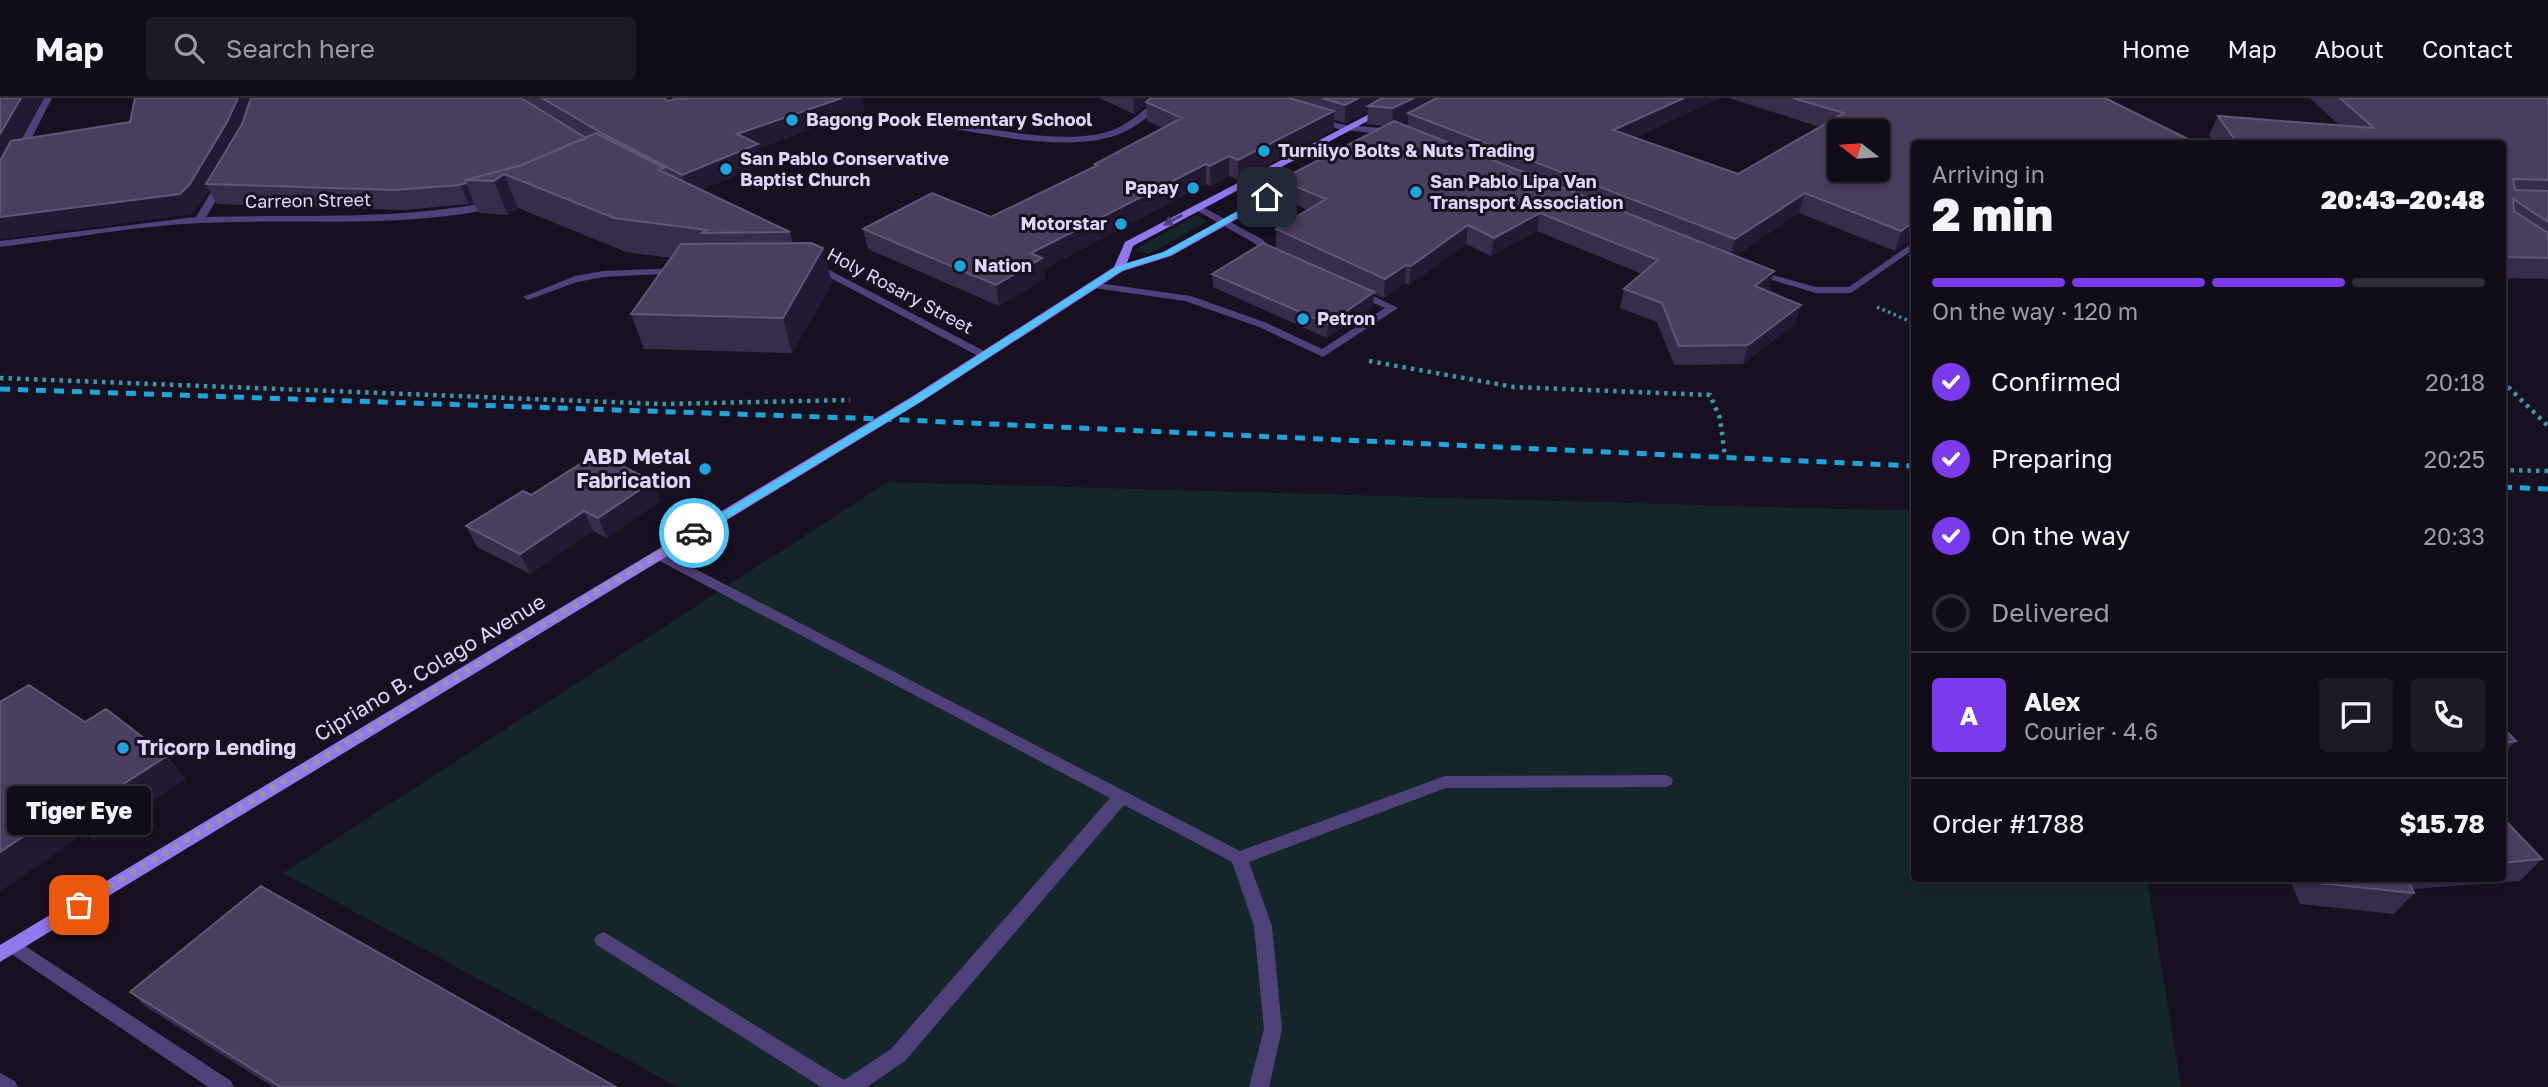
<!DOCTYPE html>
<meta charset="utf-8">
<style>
:root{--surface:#100c18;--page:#1e1a25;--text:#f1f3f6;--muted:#9c9ba2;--line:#302c37;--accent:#7c3aed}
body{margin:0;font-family:"Golos Text",sans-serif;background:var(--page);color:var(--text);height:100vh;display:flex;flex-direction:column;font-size:26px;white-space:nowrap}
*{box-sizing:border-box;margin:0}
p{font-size:23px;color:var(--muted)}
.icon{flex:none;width:38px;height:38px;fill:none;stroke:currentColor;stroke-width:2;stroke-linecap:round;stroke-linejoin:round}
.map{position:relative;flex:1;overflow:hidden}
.sheet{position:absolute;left:1911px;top:42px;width:595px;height:742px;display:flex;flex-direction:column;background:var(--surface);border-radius:7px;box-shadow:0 4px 10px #0003,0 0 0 2px var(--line)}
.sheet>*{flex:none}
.needle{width:46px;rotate:287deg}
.tools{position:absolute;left:1827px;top:21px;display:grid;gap:14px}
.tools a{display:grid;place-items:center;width:63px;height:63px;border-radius:7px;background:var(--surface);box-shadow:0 4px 10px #0003,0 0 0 2px var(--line);font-size:35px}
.pin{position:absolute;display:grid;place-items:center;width:60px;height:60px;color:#fff;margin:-30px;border-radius:14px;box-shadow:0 4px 10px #0006}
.courier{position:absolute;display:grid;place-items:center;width:70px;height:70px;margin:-35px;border:5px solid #4fc3f7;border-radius:50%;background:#fff;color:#222;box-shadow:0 2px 9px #0007}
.bubble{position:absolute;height:49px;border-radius:7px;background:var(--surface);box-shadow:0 4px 10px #0003,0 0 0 2px var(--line);font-size:23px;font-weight:800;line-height:49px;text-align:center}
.summary em{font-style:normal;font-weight:800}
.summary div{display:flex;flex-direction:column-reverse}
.summary{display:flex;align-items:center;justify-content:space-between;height:119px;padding:0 21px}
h1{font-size:46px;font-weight:800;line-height:52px}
.bar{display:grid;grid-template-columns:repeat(4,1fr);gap:10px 7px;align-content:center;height:84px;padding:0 21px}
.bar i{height:9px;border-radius:5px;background:var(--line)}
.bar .on{background:var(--accent)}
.bar p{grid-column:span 4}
.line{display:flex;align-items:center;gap:18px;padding:0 21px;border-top:2px solid var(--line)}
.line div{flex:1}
.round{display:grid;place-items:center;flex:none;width:74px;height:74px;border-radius:7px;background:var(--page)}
ol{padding:0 21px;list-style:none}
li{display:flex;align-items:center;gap:21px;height:77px}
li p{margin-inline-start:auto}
li .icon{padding:7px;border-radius:50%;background:var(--accent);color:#fff;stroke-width:4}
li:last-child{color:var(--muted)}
li i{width:38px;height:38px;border:4px solid var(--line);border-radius:50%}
header{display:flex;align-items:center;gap:42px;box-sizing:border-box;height:98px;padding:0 35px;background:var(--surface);border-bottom:2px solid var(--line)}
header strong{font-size:33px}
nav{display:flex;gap:38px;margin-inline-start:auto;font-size:24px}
.search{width:490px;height:63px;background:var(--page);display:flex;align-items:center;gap:18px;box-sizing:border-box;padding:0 24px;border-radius:7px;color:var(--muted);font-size:26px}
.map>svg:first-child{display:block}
</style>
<header>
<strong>Map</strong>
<div class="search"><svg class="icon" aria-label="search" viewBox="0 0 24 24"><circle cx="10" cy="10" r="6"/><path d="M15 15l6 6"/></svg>Search here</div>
<nav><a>Home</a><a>Map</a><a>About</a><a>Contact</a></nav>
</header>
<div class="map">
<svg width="2548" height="989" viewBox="0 0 2548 989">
<rect width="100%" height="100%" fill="#161020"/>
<!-- green -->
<path fill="#142629" d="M1196 117 1208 123 1149 156 1134 152Z
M888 384 1914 413V780L2147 781 2181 989H678L283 775Z"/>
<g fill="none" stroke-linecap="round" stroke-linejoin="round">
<!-- path-far1 -->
<path stroke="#3e96a4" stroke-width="3.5" stroke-dasharray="2.5 3.5" stroke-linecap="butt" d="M1877 209 1914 225"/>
<!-- path -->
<path stroke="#3e96a4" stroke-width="4.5" stroke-dasharray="3.5 5" stroke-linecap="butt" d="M1369 263 1514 289 1710 297 1720 320 1725 359
M0 280 661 306 850 302
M2502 283 2548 328
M2502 372 2548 373"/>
<!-- service -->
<path fill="#4e4179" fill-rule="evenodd" d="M1160 0H1170C1156 13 1136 30 1117 37 1064 55 991 36 936 28L932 25 936 22C983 29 1072 50 1115 31 1132 24 1145 10 1160 0Z
M1316 20 1350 28 1351 30 1347 33 1313 25V21Z
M1197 106 1262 141 1278 156 1273 159 1254 145 1194 111 1192 109Z
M679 170 684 173 683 175 603 179 577 184 528 202 523 199 575 178 603 173Z
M1091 184 1191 198 1267 225 1322 251 1385 210 1355 197V193H1363L1398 210 1323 259 1259 229 1185 203 1087 189 1086 187Z
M659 452 1240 753 1445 678 1665 677 1671 679 1673 683 1671 687 1665 689 1446 690 1249 764 1272 828 1282 931 1269 989H1249L1264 931 1254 828 1232 764 1124 707 905 963 867 989H821L597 847 594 842 597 837 603 834 609 837 844 982 891 951 1110 700 654 460 652 457Z
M13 840 231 983 234 989H208L7 853 4 848 7 843Z
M0 975 15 983 18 989H0Z"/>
<!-- minor -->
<path fill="#4e4179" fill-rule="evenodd" d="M44 0H52L23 57 15 59 13 57Z
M1347 27 1393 31 1398 34 1393 37 1344 32 1343 30Z
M222 81 227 84 206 119C302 116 398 123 493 103L498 106C485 114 462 116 447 118 365 128 283 121 201 125 134 128 67 141 0 149V143L196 119 217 84Z
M1914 144V151L1851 195H1816L1749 175 1754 172 1816 189H1849Z"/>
<!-- tertiary -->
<path fill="#4e4179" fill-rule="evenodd" d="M812 163 986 254 988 256 986 258H978L808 168V164Z"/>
<!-- secondary -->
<path fill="#9278ed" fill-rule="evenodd" d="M1400 0H1411L1133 148 1127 165 1163 154 1292 83H1298V87L1171 158 1123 173 921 304 0 864V847L913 298 1114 169 1125 144Z"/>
<!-- rail -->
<path stroke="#1ea3dc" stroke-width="5" stroke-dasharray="10 8" stroke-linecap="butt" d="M0 291 882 321 1914 368
M2502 389 2548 391"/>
</g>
<!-- wall -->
<path fill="#382c4b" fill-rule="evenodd" d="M0 0 21 41 130 24 135 0H663L669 3 686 1 865 12 759 50 763 66 701 92 790 134 793 145 823 150 832 185 792 255 644 251 631 216 671 160 626 154 518 110 508 117 479 115 474 105 469 106 404 112 217 106 209 92 201 105 191 116 0 141Z
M1099 0H1720L1635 40 1738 76 1820 29 1729 0H2105L1914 46V161L1908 158 1914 142 1908 143 1895 153 1799 115 1735 158 1774 173 1769 192 1767 193 1801 207 1795 226 1743 266 1674 267 1657 224 1620 210 1624 191 1642 176 1537 133 1491 158 1466 146 1409 187 1405 185 1384 200 1374 196 1373 208 1327 240 1213 189 1212 176 1276 150V131L1308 112 1280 100V82L1385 28 1367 26 1368 14 1345 25 1334 22V32L1238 82 1229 78 1211 88 1206 86 1044 171 1045 180 999 208 868 151 863 131 991 119 1095 68V66L1163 30 1147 23 1146 7 1134 16ZM1408 21 1407 29 1399 25Z
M2310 0H2548V181L2502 180V46H2215L2209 37 2218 18 2339 27Z
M653 383 660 403 607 440 593 433 530 476 477 449 466 428 531 397Z
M85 624 167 658 186 681 93 742 85 735 0 793Z
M2502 629 2516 643 2502 657Z
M2502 719 2542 761 2520 783 2413 791 2414 795 2394 816 2300 806 2289 780H2502Z
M130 894 616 989H273L145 908Z"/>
<!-- shaded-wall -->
<path fill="#231932" d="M21 0H43L0 79V36Z
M238 0H255L212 86H206L209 92 201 105 191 116 0 141V119Z
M842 0H862L865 12 759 50 763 66 689 97 682 77 737 36Z
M1133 0H1156L1146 4V7L1134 16Z
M1359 0H1394L1368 8V14L1345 25V7Z
M1414 0H1449L1408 15V21L1392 29 1393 10Z
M1684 0H1720L1610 52 1613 32Z
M1334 13V32L1238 82V62Z
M1229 58V78L1211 88 1210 68Z
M1206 66V86L1044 171 1045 180 999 208 996 187 1031 155Z
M504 76 518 110 508 117 494 83Z
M466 85 474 105 469 106 460 87Z
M1805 95 1799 115 1730 161 1735 141Z
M1540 115 1537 133 1491 158 1494 140Z
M1914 123V142L1908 143 1895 153 1901 133Z
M1468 127 1466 146 1409 187 1411 168Z
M823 150 832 185 792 255 783 220Z
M1406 167 1405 185 1384 200 1385 181Z
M1774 173 1769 192 1750 207 1755 188Z
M1374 194 1373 208 1327 240 1328 226Z
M1801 207 1795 226 1743 266 1748 247Z
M653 383 660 403 607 440 598 420Z
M584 413 593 433 530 476 520 456Z
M167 658 186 681 93 742 72 719Z
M63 712 85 735 0 793V754Z"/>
<!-- building -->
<path fill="#4a3e5e" stroke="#615676" stroke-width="2" fill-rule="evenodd" d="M0 0H21L0 36Z
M135 0H238L227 24 190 86 180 96 0 119V63L11 43 130 24Z
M251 0H521L586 40 519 68 465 82 466 85 460 87 394 92 206 86 242 26Z
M542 0H663L669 3 677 0 686 1 689 0H842L737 36 758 46 682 77 607 38Z
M1151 0H1289L1334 13 1238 62 1229 58 1210 68 1206 66 1031 155 1042 160 996 187 863 131 932 95 991 119 1098 67 1095 66 1182 20 1146 4Z
M1322 0H1359L1345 7Z
M1382 0H1414L1393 10 1368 8Z
M1437 0H1684L1613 32 1738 76 1844 15 1793 0H2105L2198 46H1914V123L1901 133 1805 95 1735 141 1408 15ZM1839 33H1878V72H1839Z
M2340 0H2548V82L2513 81 2515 92 2548 93V124L2513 101 2514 113 2548 135V160L2502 159V46H2238L2218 18 2374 30Z
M1394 23 1774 173 1755 188 1801 207 1748 247 1679 248 1662 205 1624 191 1658 162 1540 115 1494 140 1468 127 1411 168 1406 167 1385 181 1276 131 1326 101 1280 82Z
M596 35 664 70 659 72 790 134 702 135 707 132 614 120 504 76 494 83 465 82 519 68Z
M811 145 823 150 783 220 631 216 681 146Z
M1263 145 1374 194 1328 226 1212 176Z
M596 356 653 383 598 420 584 413 520 456 466 428 523 393 531 397Z
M29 587 85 624 106 611 167 658 72 719 63 712 0 754V604Z
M2502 629 2516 643 2502 645Z
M2502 719 2542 761 2502 765Z
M2316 780H2407L2414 795 2318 785Z
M261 788 616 989H281L130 894Z"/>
<!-- one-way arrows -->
<defs><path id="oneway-solid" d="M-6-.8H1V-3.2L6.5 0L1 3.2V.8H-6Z" transform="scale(1.75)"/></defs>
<use fill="#4e3f7c" href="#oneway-solid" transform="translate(1173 122) rotate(151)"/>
<!-- route -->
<path fill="#4fc3f7" d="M1267 97 1269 101 1170 157 1122 172 921 303 698 438 689 435 914 299 1116 169 1164 154Z"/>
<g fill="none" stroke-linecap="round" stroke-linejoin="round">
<!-- done -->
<path stroke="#9990ad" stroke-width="7" stroke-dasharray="0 12.6" d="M79 807 694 435"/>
</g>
<!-- markers -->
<g fill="#1ea3dc" stroke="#161020" stroke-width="2.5">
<circle cx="792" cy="22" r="7"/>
<circle cx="1264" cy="53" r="7"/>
<circle cx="726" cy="71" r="7"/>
<circle cx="1193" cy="90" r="7"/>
<circle cx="1416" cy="94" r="7"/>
<circle cx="1121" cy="126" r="7"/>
<circle cx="960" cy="168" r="7"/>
<circle cx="1303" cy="221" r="7"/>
<circle cx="705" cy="371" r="7"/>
<circle cx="123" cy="650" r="7"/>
</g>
<g text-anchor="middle" stroke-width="6" stroke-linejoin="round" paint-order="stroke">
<!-- far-poi labels -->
<g font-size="18" font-weight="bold" fill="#e0d5f9" stroke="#161020" text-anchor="start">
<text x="806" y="28">Bagong Pook Elementary School</text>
<text x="1278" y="59">Turnilyo Bolts &amp; Nuts Trading</text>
<text x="740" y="67">San Pablo Conservative<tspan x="740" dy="21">Baptist Church</tspan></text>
<text x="1430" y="90">San Pablo Lipa Van<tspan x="1430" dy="21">Transport Association</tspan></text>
<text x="1179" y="96" text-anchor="end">Papay</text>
<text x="1107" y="132" text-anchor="end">Motorstar</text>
<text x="974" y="174">Nation</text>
<text x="1317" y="227">Petron</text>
</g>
<!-- far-street labels -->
<g font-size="18" fill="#e0d5f9" stroke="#161020">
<text transform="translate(308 103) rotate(-1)" y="6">Carreon Street</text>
<text transform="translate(900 193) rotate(28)" y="6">Holy Rosary Street</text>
</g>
<!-- poi labels -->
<g font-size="21" font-weight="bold" fill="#e0d5f9" stroke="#161020" text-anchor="end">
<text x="691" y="366">ABD Metal<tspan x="691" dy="24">Fabrication</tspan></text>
<text x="137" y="657" text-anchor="start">Tricorp Lending</text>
</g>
<!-- street labels -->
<g font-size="21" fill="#e0d5f9" stroke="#161020">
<text transform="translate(430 570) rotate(-31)" y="7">Cipriano B. Colago Avenue</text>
</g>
</g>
</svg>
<div class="tools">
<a><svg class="needle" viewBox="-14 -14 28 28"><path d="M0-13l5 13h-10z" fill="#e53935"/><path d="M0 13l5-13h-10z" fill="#9c9ba2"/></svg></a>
</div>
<div class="pin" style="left:79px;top:807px;background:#ea580c"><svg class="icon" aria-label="bag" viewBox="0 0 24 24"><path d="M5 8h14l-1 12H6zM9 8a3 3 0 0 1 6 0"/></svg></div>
<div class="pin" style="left:1267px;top:99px;background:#1f2937"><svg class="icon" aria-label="home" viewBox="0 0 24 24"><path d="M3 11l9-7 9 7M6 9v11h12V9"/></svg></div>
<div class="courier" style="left:694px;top:435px"><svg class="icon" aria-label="car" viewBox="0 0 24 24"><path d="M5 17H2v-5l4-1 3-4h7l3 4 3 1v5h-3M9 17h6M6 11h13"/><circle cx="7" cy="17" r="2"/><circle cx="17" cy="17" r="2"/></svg></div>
<div class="bubble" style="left:7px;top:688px;width:144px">Tiger Eye</div>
<section class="sheet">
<div class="summary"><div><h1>2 min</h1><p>Arriving in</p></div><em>20:43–20:48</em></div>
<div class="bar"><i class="on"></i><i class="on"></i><i class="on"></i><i></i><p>On the way · 120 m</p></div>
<ol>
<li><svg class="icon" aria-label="check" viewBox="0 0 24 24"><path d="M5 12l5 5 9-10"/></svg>Confirmed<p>20:18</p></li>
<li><svg class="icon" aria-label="check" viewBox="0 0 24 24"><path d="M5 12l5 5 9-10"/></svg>Preparing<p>20:25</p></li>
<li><svg class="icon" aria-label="check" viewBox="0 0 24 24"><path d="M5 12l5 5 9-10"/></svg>On the way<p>20:33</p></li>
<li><i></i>Delivered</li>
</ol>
<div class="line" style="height:126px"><b class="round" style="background:var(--accent);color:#fff">A</b><div><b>Alex</b><p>Courier · 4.6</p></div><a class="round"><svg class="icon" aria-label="chat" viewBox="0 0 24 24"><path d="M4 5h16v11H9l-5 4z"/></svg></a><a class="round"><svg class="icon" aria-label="phone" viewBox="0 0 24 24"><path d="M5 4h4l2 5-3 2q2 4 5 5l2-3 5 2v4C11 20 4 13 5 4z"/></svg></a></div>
<div class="line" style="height:91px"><div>Order #1788</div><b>$15.78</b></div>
</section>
</div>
